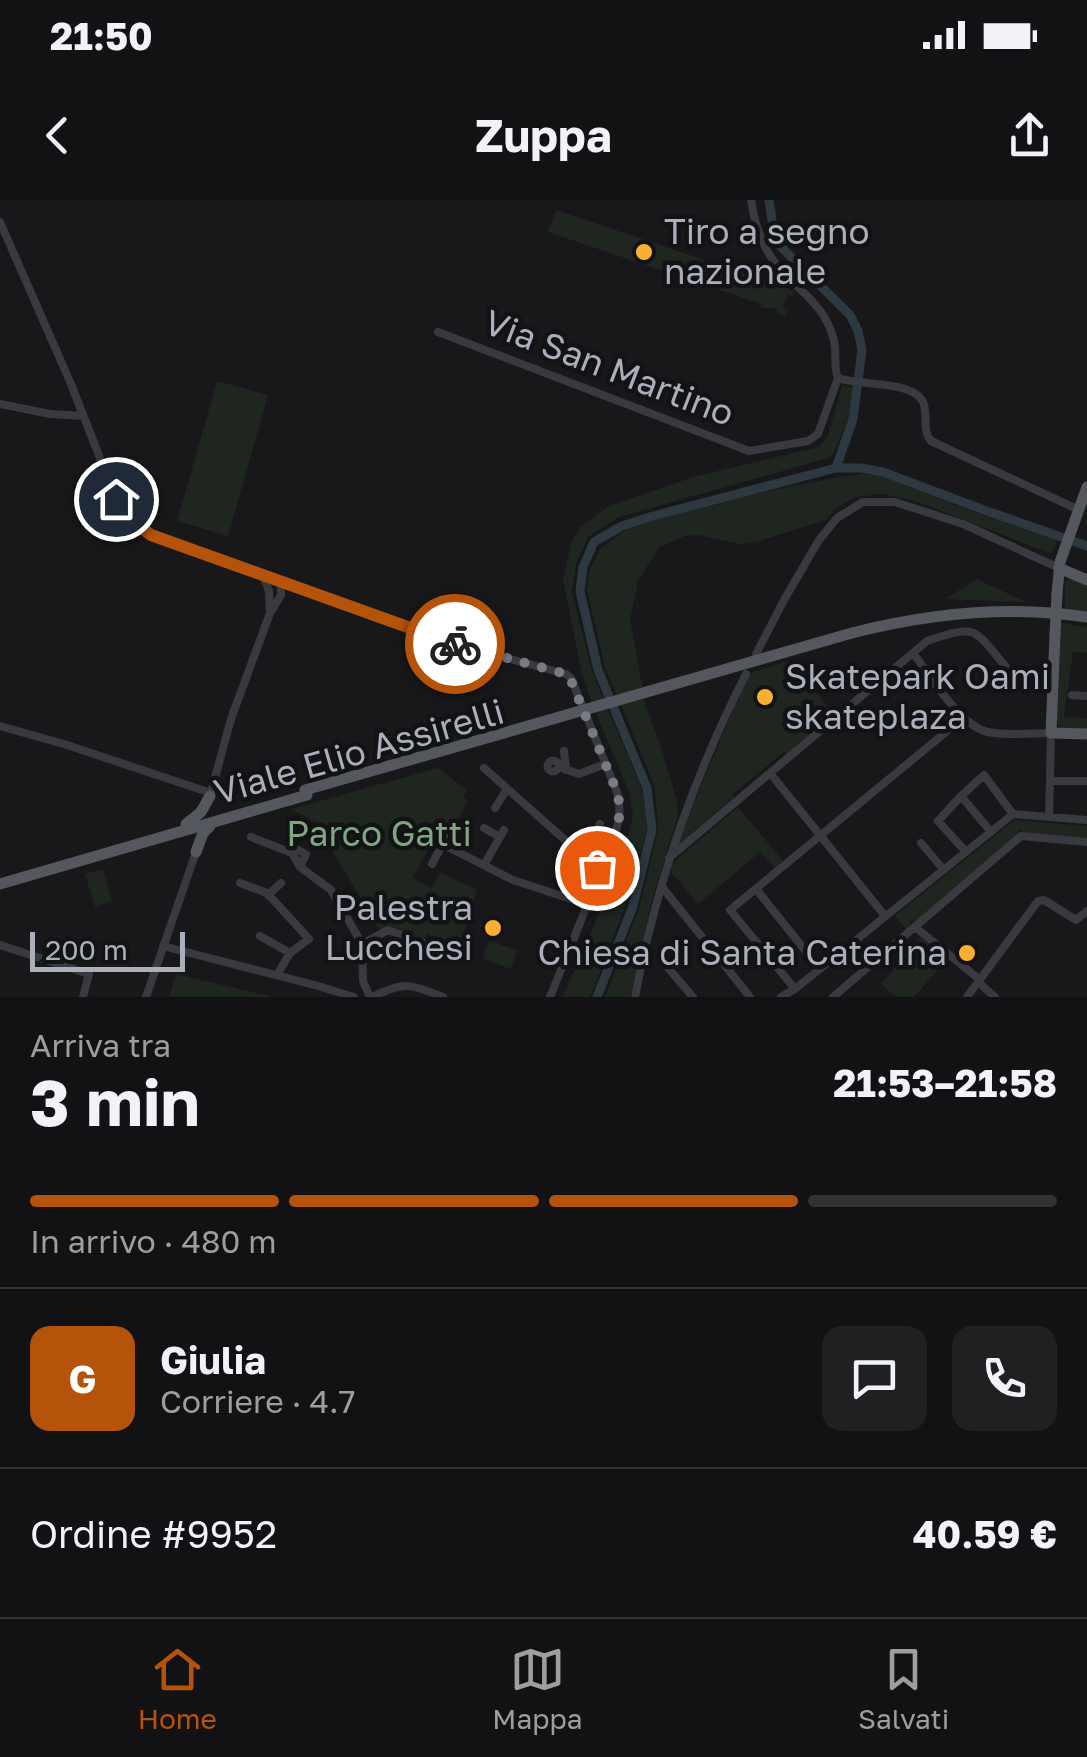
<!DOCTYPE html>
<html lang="it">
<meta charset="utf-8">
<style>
:root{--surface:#121214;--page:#1f2022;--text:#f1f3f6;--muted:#9c9ea0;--line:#313234;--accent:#b45309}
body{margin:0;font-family:"Golos Text",sans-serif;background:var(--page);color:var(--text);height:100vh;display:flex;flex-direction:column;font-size:38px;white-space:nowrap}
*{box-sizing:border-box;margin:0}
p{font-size:32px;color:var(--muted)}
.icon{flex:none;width:55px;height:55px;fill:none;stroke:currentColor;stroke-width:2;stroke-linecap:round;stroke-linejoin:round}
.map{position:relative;height:797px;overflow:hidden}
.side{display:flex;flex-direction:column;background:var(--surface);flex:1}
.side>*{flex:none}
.scale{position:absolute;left:30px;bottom:25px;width:155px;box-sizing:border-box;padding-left:10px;border:5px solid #aab0bb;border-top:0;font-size:28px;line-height:35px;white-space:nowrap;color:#aab0bb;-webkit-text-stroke:8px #131316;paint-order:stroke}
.pin{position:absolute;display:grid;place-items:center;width:85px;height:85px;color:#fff;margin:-42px;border:5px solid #fff;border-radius:50%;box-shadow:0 2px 10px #0007}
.courier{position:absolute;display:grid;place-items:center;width:100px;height:100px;margin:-50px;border:8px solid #b45309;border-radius:50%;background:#fff;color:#222;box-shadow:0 2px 12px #0007}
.headline em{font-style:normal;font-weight:700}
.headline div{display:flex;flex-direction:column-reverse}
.headline{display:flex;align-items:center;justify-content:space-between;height:170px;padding:0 30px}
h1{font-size:65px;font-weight:700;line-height:75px}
.bar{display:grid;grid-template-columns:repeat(4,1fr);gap:15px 10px;align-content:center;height:120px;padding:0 30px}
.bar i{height:12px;border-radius:8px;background:var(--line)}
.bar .active{background:var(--accent)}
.bar p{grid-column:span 4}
.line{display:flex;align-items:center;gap:25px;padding:0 30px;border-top:2px solid var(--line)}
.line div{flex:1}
.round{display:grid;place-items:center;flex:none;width:105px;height:105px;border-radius:20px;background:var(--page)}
.status{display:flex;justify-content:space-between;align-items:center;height:70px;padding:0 50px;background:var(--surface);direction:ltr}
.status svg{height:28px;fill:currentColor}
header{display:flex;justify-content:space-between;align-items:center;height:130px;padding:0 30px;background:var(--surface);font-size:45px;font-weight:700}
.tab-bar{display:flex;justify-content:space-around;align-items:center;height:140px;border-top:2px solid var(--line);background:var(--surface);font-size:28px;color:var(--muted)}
.tab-bar a{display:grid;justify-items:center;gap:5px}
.tab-bar .active{color:var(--accent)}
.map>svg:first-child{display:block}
</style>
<div class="status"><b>21:50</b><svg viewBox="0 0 49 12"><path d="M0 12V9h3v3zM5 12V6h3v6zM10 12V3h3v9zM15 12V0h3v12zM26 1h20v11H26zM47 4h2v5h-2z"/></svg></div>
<header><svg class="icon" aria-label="back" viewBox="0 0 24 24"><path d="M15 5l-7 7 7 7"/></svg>Zuppa<svg class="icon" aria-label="share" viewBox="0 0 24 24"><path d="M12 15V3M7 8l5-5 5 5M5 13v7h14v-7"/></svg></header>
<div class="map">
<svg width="1087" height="797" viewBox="0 0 1087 797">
<rect width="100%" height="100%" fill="#18181b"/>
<!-- green -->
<path fill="#1e261f" d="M556 10 779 85 785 81 789 83 788 89 794 91 792 96 787 95 783 107 788 110 786 116 776 113 777 109 771 107 770 109 761 107V104L548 32Z
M217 181 268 195 228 336 177 321Z
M842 186 853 188 848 219 832 257 619 317 588 337 576 365 572 392 592 472 642 589 647 630 626 704 590 797H563L612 683 627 640 633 615 629 592 589 496 582 473 563 381 571 343 580 327 609 306 693 277 819 247 828 235Z
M861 274 881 276 982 315 1057 340 1052 354 918 302 881 294 856 297 835 309 826 320 756 342 739 344 699 335 685 336 659 347 638 381 630 419 646 507 661 547 676 597 678 615 651 703 630 797H605L639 708 658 631 655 587 605 467 587 390 590 369 600 349 624 331 654 320 759 293 838 277Z
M1069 378 1087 383V413L1065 410V382Z
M977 379 1026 402 945 399Z
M1061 423 1087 427V453L1073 452 1064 517 1087 518V529L1062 528 1057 523Z
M791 460 832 512 810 531V535L788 553 784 552 733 594V598L678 645V641L748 474Z
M438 568 467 590 463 597 468 601 452 628 442 624 413 678 431 688 440 672 477 690 459 750 428 734 424 739 393 727 380 730 314 621 291 609Z
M738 607 783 661 775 668 760 652 698 704 671 672 674 662Z
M1014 620 1087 626V639L1025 633 1020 629 1018 635 916 722 911 721 910 726 906 730 895 716Z
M103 669 112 701 95 707 85 674Z
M921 737 947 759 914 797H896L881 784Z
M489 741 517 750 511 769 483 759Z
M176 774 273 797H169Z"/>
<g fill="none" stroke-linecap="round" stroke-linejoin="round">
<!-- river -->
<path stroke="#2d3840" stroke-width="9" d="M769 0 775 41 850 115 858 131 862 150 853 219 836 268
M597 797 633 706 652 630 647 588 598 470 580 391 583 367 594 342 622 326 653 316 836 268H861L883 272 984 310 1087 346"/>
<!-- minor -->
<path stroke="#393a40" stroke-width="8" d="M751 0C755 27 763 51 782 71 796 87 814 99 825 118 830 127 834 137 835 147 836 159 834 168 838 178 859 186 912 180 923 202 929 216 921 229 931 241L1079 310
M0 22 71 184 116 299 129 319 151 335 306 392 462 446 566 474 571 478 617 592C623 613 617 629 610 649L550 797
M438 132 749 251 808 241 818 234 838 178
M0 204 50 214 82 216
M272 410 281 395V383
M913 453C930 475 960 526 988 532 1007 536 1031 533 1051 533L1049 617
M756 454 784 400 819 340 837 318 863 302H895L963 324 1059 368
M1072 495 1087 496
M0 526 64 544 211 593
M564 551 566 570
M547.5 566a5.5 5.5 0 1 1 11 0a5.5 5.5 0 1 1-11 0Z
M559 567 579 574 605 564
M484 568 600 671
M770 573 885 716
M1050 581H1087
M210 596 231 519 270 413 269 391 263 375
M961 596 984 575 1013 614
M495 608 507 589
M484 628 500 637
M251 637 292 653
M921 643 944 670
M442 644 513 680 586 704
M966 652 938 621 961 596 991 632
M583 656 600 624
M669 658 927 441C978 424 973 428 1006 467
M432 664 448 634
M484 665 504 630
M300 667 306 654 294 648 292 653 300 667 331 690 362 744 363 781 370 797
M240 683 267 693 309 739 290 753 277 775
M662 687 750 797
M756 689 820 769
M268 695 281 683
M915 727 979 779
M260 736 290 753
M362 744 388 730 426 744
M0 745 89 774 83 797
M163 746 318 786 354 797
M669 769 693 797
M978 782 995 797
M795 789 730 710 963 518
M146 797 196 652
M372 797C405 781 409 784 443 797
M635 797C656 684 694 576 746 474
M781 797 795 789 1013 614 1087 620
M833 797 1021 636 1087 642
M967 797 1038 701 1044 700 1076 720 1087 711"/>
<!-- major -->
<path stroke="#55575f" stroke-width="11" d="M1059 368 1087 380
M1057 394 1060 362 1087 287
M852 433C930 413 1007 405 1087 417
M1055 435 1051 533 1087 534
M186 624 201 612 210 596
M196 652 203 633 210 626
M0 684 307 595"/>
<!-- major-bridge -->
<path stroke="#55575f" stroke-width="11" d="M1055 435 1057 394
M305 590 852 433"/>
</g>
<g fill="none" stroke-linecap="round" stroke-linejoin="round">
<!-- done -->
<path stroke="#777b83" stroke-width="10" stroke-dasharray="0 18" d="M455 444 566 474 570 478 617 592C625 621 612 644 600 670L597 668"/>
<!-- route -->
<path stroke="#b45309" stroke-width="12" d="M116 299 129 318 151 335 455 444"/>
</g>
<!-- markers -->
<g fill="#faaf31" stroke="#131316" stroke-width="4">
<circle cx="644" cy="52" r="10"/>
<circle cx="765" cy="497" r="10"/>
<circle cx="493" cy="728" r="10"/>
<circle cx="967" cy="753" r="10"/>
</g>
<g text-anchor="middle" stroke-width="9" stroke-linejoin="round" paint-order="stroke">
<!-- poi labels -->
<g font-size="35" fill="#aab0bb" stroke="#131316" text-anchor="start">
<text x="664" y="44">Tiro a segno<tspan x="664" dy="40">nazionale</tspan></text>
<text x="785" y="489">Skatepark Oami<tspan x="785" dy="40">skateplaza</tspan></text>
<text x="473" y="720" text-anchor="end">Palestra<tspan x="473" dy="40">Lucchesi</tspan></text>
<text x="947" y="765" text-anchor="end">Chiesa di Santa Caterina</text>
</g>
<!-- street labels -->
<g font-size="35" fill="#aab0bb" stroke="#131316">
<text transform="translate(609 168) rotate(21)" y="12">Via San Martino</text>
<text transform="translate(359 552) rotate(-16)" y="12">Viale Elio Assirelli</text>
</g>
<!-- park labels -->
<g font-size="35" fill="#80a781" stroke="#131316">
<text x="379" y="646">Parco Gatti</text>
</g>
</g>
</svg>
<div class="scale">200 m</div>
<div class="pin" style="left:597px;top:668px;background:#ea580c"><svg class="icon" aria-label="bag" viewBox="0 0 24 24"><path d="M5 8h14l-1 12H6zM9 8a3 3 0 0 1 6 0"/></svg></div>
<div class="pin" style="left:116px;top:299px;background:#1f2937"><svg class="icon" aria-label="home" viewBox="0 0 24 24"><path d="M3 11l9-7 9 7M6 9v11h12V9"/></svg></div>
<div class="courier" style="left:455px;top:444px"><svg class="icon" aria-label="bike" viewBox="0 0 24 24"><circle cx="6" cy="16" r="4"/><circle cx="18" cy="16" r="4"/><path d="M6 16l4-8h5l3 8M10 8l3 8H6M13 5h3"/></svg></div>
</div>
<section class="side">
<div class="headline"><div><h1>3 min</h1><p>Arriva tra</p></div><em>21:53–21:58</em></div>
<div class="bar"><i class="active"></i><i class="active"></i><i class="active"></i><i></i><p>In arrivo · 480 m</p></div>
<div class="line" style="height:180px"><b class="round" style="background:var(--accent);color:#fff">G</b><div><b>Giulia</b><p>Corriere · 4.7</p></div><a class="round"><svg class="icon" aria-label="chat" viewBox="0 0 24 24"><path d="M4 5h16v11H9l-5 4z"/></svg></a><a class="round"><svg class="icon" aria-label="phone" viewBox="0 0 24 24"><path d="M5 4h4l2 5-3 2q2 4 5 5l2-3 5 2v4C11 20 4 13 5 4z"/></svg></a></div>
<div class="line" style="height:130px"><div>Ordine #9952</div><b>40.59 €</b></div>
</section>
<nav class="tab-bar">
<a class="active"><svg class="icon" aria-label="home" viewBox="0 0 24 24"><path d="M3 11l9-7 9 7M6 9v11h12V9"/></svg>Home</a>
<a><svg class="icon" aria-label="map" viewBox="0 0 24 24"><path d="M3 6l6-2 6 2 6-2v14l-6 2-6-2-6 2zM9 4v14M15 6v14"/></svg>Mappa</a>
<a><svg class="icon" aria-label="saved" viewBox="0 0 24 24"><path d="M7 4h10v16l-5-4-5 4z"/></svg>Salvati</a>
</nav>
